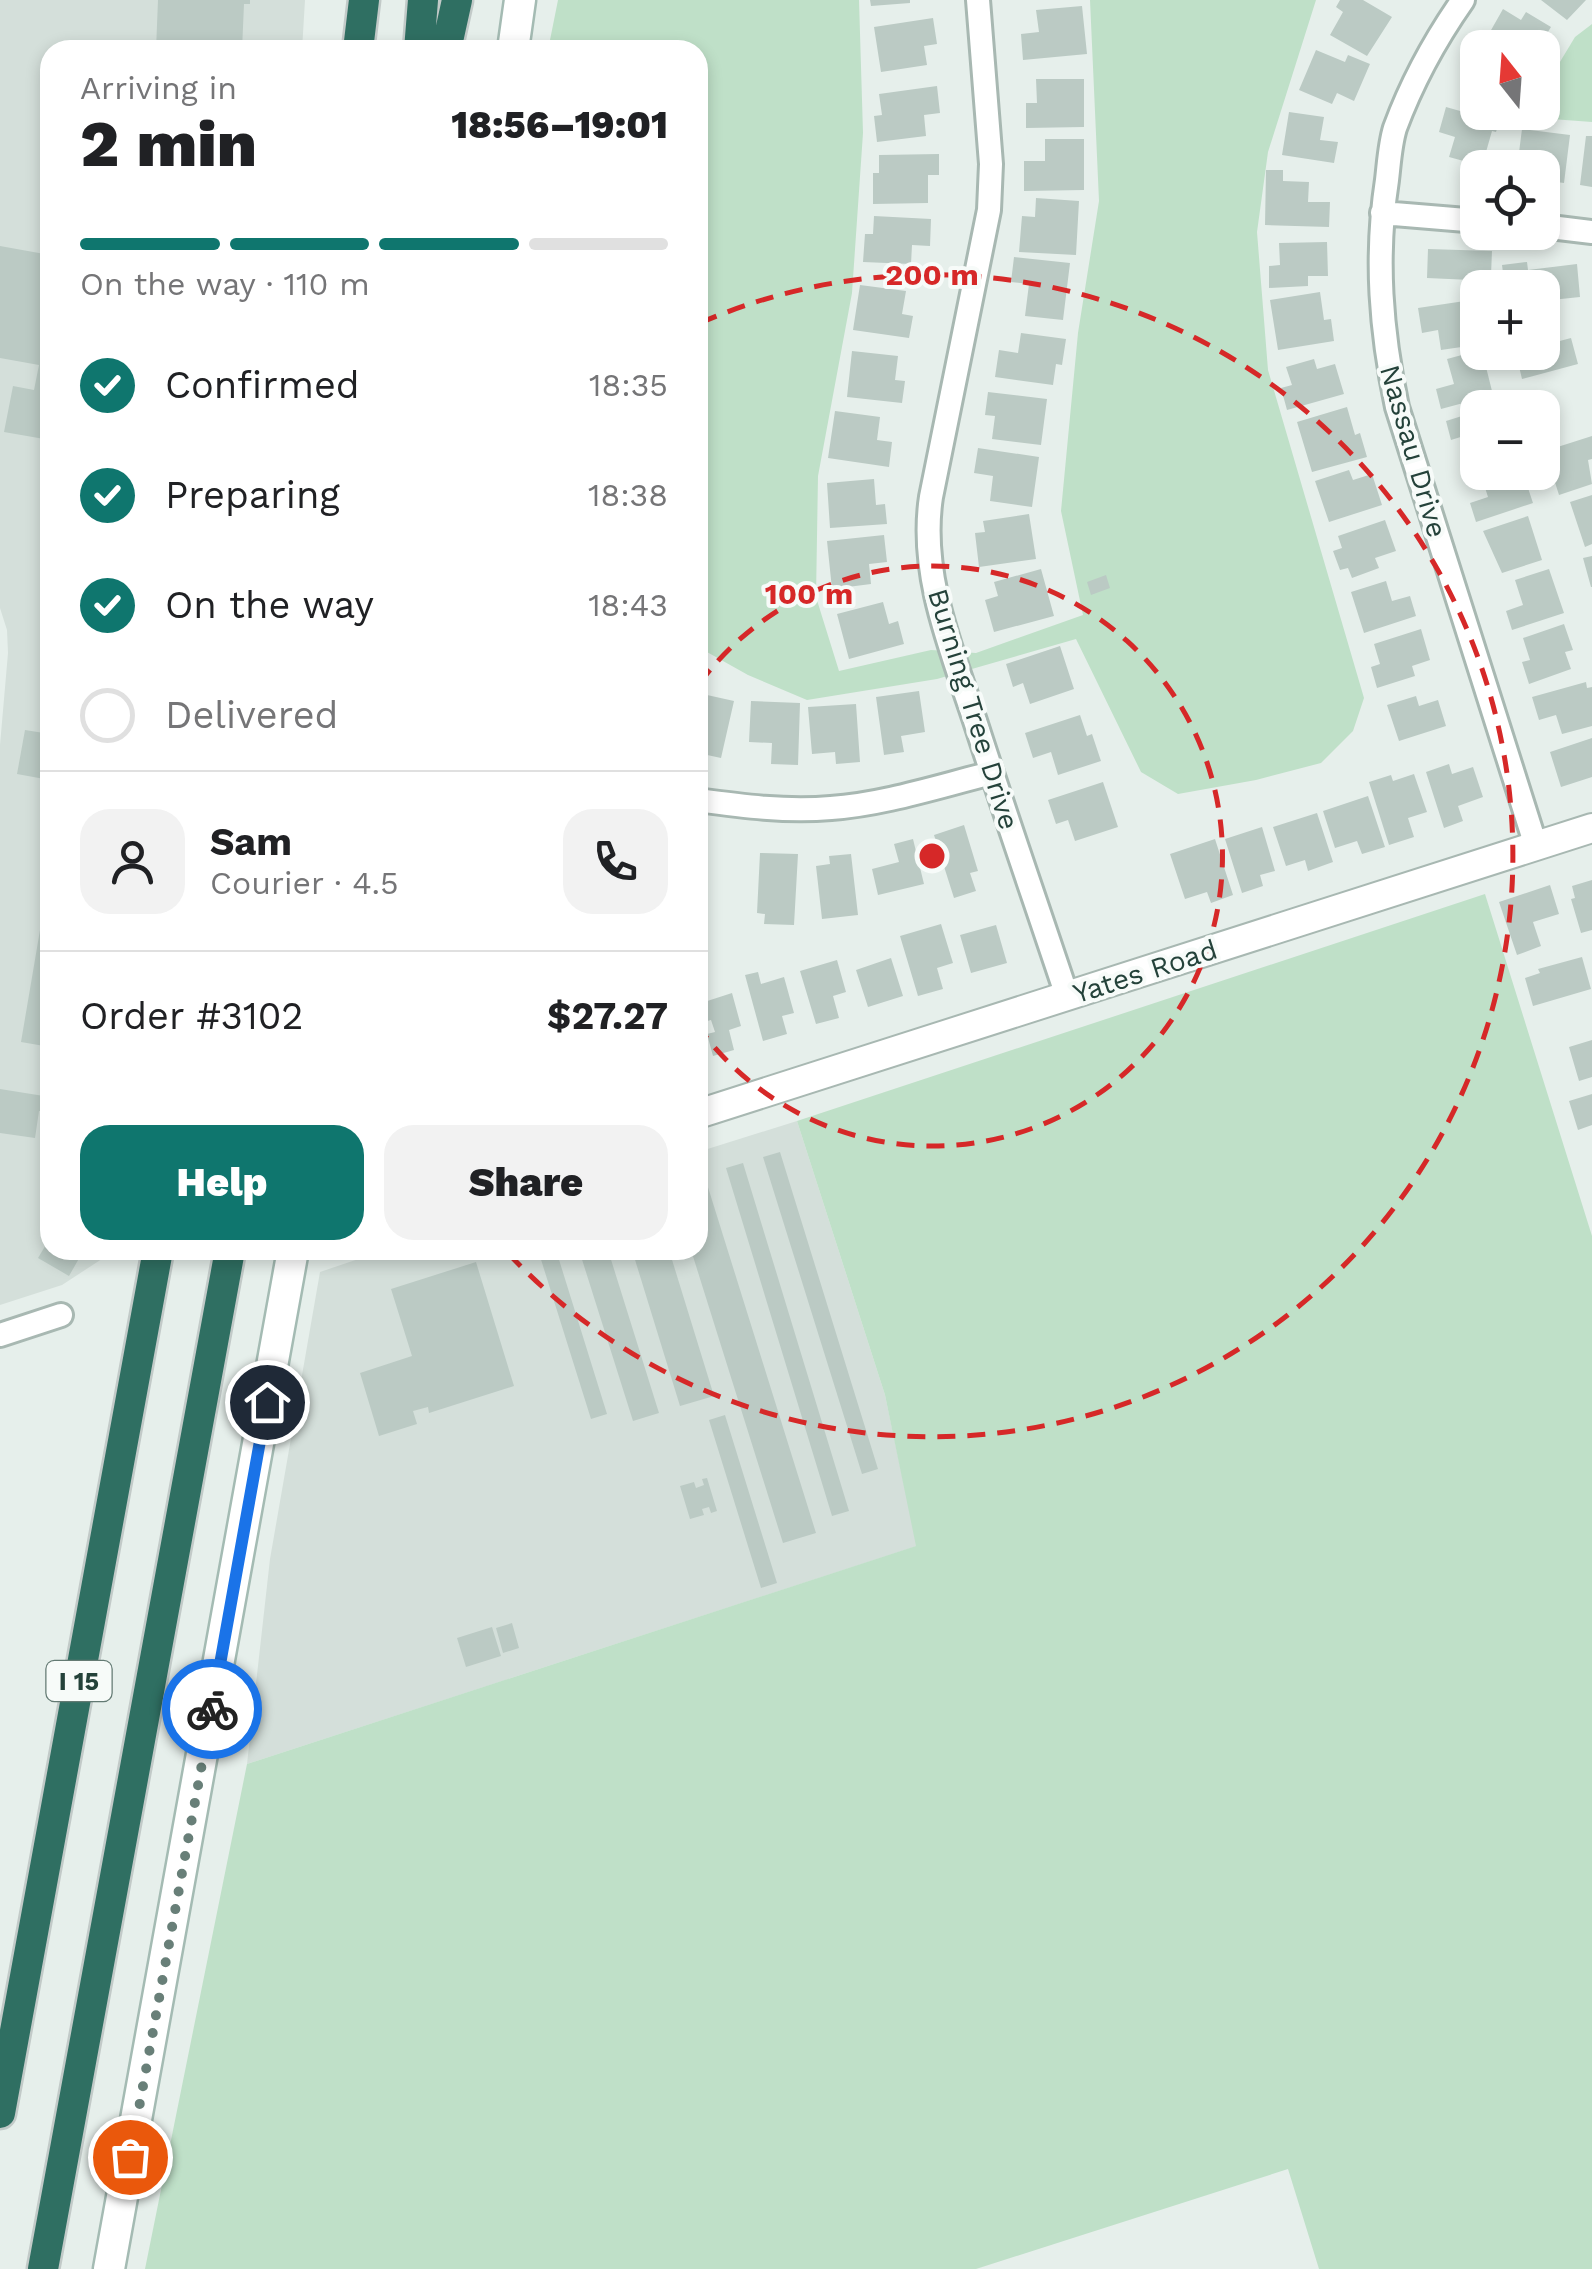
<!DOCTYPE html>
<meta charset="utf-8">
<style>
:root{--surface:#fff;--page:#f2f2f2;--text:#202124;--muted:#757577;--line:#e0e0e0;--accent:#0f766e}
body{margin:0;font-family:"Work Sans",sans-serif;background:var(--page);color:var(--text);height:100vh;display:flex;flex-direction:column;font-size:38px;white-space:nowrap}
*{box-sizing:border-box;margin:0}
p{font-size:32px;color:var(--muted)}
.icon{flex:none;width:55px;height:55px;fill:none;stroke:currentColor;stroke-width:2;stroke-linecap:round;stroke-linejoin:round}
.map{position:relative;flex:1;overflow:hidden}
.details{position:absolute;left:40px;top:40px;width:668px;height:1220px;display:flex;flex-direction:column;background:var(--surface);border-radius:30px;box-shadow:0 5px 15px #0003}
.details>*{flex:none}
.needle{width:65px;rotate:343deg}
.buttons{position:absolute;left:1460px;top:30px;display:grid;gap:20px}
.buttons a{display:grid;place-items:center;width:100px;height:100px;border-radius:20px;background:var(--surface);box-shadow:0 5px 15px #0003;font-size:50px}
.pin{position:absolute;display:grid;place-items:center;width:85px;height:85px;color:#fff;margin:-42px;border:5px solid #fff;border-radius:50%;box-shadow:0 2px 10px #0007}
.courier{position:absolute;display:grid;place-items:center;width:100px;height:100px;margin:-50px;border:8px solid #1a73e8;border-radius:50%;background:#fff;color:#222;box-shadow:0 2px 12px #0007}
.overview em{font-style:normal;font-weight:800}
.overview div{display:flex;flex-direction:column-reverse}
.overview{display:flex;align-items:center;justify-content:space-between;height:170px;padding:0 40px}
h1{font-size:65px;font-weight:800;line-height:75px}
.bar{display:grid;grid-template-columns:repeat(4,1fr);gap:15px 10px;align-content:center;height:120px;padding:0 40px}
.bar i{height:12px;border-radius:8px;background:var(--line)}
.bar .on{background:var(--accent)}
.bar p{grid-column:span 4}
.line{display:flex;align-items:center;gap:25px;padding:0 40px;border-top:2px solid var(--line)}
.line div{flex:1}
.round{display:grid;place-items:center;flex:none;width:105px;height:105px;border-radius:30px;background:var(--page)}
ol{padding:0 40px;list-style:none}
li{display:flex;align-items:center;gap:30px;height:110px}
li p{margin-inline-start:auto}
li .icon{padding:10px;border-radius:50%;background:var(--accent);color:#fff;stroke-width:4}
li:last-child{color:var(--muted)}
li i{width:55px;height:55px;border:5px solid var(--line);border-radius:50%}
.primary-button{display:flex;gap:20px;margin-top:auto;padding:20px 40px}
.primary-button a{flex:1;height:115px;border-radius:30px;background:var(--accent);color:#fff;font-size:40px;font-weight:800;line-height:115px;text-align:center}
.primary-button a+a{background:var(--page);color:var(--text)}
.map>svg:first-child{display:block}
</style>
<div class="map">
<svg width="1592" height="2269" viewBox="0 0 1592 2269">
<rect width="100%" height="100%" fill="#e6efeb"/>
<!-- built -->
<path fill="#d4dfda" d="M0 0H305L302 50H50V1250H109L108 1255 62 1285 0 1305V745L8 653 7 630 0 608Z
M797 1121 885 1395 917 1546 247 1764 270 1559 320 1272 385 1250H698V1152Z"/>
<!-- green -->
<path fill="#bfe0c8" d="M558 0H859L863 133 852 293 818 476 816 597 839 671 931 650 976 653 1083 615 1061 511 1078 333 1099 201 1090 0H1316L1268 152 1257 232 1268 370 1364 698 1353 731 1321 763 1256 780 1178 794 1141 772 1076 639 937 679 807 700 748 675 698 647V50H548Z
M1592 24V122L1538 118 1535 113 1542 112 1543 90 1575 37Z
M1485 894 1592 1236V2269H1319L1288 2169 976 2269H145L247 1764 916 1546 885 1395 797 1121Z"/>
<!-- building -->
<path fill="#bbcac4" d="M158 0H250V4H244L242 50H156Z
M870 0H910V3L871 6Z
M1340 0H1363L1392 17 1367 56 1330 35 1343 12 1336 7Z
M1541 0H1586L1567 20Z
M1082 6 1087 54 1023 60 1021 34 1039 32 1036 10Z
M1503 9 1521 20 1526 12 1551 27 1538 48H1500L1486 39Z
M933 18 937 44 924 46 927 65 881 72 874 27Z
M1316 50 1345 62 1348 55 1370 64 1354 101 1337 93 1332 104 1299 90Z
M1478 64V94L1466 88Z
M1036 79H1084V127L1026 128V103H1037Z
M937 86 940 113 924 115 926 136 877 142 874 116 882 115 879 94Z
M1446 107 1499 122 1496 132 1492 131 1482 166 1449 157 1455 137 1439 132Z
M1289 112 1324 117 1320 140 1338 142 1334 163 1282 155Z
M1522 129 1570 135 1564 183 1542 180V168H1517Z
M1586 136H1592V187L1580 185Z
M1045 139H1084V190L1024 191V161H1045Z
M939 154V175H928V203L873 204V173H879V155Z
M1266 170H1283V181L1309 182 1308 202H1330L1329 227 1265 225Z
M1036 198 1079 201 1076 255 1019 252 1022 216 1035 217Z
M874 216 931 219 930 246 912 245 911 264 863 262 865 234H873Z
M1327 242 1328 276H1308V286L1269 288V266L1280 265 1279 243Z
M0 246 50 255V440L4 432 13 386 34 390 39 365 0 358Z
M1428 249 1492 251 1491 275 1471 274V280L1427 278Z
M1014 257 1070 263 1063 320 1025 316 1029 284 1011 282Z
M1527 262 1528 270 1577 264 1580 297 1542 301V288H1505L1502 265Z
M860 285 906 291 902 314 913 316 909 338 853 330Z
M1320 292 1324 320 1331 319 1334 341 1278 350 1270 300Z
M1478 299V325H1472L1475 345 1441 350 1438 330 1422 333 1418 308Z
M1551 324 1556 342 1571 338 1578 364 1522 379 1516 354 1542 352V326Z
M1021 333 1066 339 1062 365 1056 364 1053 385 995 377 999 350 1018 353Z
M852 351 898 356 895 380 905 381 902 403 847 397Z
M1473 352 1478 370 1486 367 1493 395 1441 409 1436 389 1454 384 1447 359Z
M1314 359 1317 369 1335 364 1344 394 1287 410 1281 388 1292 385 1286 367Z
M988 392 1047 399 1041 445 992 439 995 416 985 415Z
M1347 407 1355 435 1360 433 1367 457 1312 472 1297 422Z
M835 411 880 417 877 440 892 442 889 467 828 458Z
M1478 411V466H1477L1467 435 1451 440 1446 421Z
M1592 436V459L1588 460 1592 484 1559 495 1545 451Z
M978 448 1039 457 1032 507 990 501 993 476 974 473Z
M1349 470 1353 480 1372 474 1382 505 1329 522 1315 481Z
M1480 472H1511L1513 480 1524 476 1533 503 1476 522 1470 503 1488 497Z
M874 479 876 505 885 504 887 524 830 528 827 483Z
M1592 495V544L1585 547 1570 502Z
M1029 514 1036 559 979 567 975 533 985 532 983 521Z
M1528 516 1542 560 1502 573 1483 531Z
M1385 520 1396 551 1375 558 1379 568 1352 578 1348 568 1340 570 1333 551 1342 548 1338 536Z
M884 535 887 562 869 564 871 584 832 589 827 541Z
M1592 556V587H1591L1583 558Z
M1041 569 1054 616 994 632 985 600 998 596 994 582Z
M1549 569 1564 613 1512 630 1506 611 1523 605 1515 580Z
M1106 575 1110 588 1091 595 1087 582Z
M1386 581 1392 601 1410 596 1416 616 1364 633 1351 592Z
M883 602 889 624 898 621 904 644 849 659 837 614Z
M1564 624 1573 650 1565 652 1571 669 1529 684 1522 662 1530 660 1523 638Z
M1421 629 1430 660 1412 666 1415 676 1377 688 1371 667 1380 664 1374 644Z
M1060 646 1074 689 1030 704 1023 683 1013 687 1006 664Z
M1586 682 1587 688 1592 687V726L1562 734 1556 715 1539 720 1532 697Z
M919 691 925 732 901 736 904 752 884 755 876 697Z
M698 693 734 701 721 758 698 753 700 742H698Z
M1416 696 1419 706 1438 700 1446 726 1399 741 1387 705Z
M751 701 800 703 798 765 771 764 772 743 749 742Z
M856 704 860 762 836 764 835 752 812 754 808 707Z
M1080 715 1087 736 1092 734 1101 761 1058 775 1051 752 1033 758 1025 733Z
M25 730 50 734V780L17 774Z
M1592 738V777L1561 787 1550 752Z
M1449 764 1452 774 1473 767 1483 797 1458 806 1463 821 1444 828 1426 772Z
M1414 774 1427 812 1408 818 1414 837 1389 845 1369 782 1391 775 1393 781Z
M1103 782 1118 827 1075 841 1068 820 1056 824 1048 800Z
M1368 796 1385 847 1362 854 1357 841 1335 848 1323 811Z
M1317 813 1333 862 1308 871 1305 860 1286 866 1273 827Z
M964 825 978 871 970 873 976 891 954 898 934 835Z
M1262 827 1275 871 1260 875 1263 886 1242 893 1225 839Z
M913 839 924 884 878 895 872 869 899 862 894 844Z
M1215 839 1233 895 1211 903 1207 892 1185 899 1170 854Z
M760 853 798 854 794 925 764 924 765 914 757 913Z
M851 854 858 915 822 919 816 866 830 864 829 856Z
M1592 880V930L1581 933 1571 899 1575 898 1572 886Z
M48 883H50V1047L21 1042Z
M1550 885 1559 914 1533 922 1541 946 1517 955 1499 902Z
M941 924 953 963 937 968 943 989 918 996 900 936Z
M996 925 1007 963 971 973 960 935Z
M1582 957 1591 989 1533 1006 1525 978 1540 973 1538 969Z
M891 958 903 996 868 1007 856 970Z
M837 960 846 992 833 996 839 1018 816 1024 800 971Z
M758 972 761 984 784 977 794 1013 782 1016 787 1034 763 1041 745 975Z
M732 993 741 1026 729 1030 734 1050 713 1056 707 1034 715 1032 711 1020 700 1023 698 1004Z
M1592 1040V1077L1579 1081 1569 1047Z
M0 1089 50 1097V1112L39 1111 35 1138 0 1133Z
M1592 1094V1125L1578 1130 1569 1101Z
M780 1152 878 1469 862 1474 763 1157Z
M743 1163 849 1511 832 1516 726 1168Z
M707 1184 816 1533 783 1543 691 1250H698V1187Z
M50 1238V1250H73L81 1255 69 1276 38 1258Z
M538 1250H556L607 1414 591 1419Z
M579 1250H608L659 1413 633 1421Z
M632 1250H669L714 1396 680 1406Z
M476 1262 514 1386 429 1413 428 1407 413 1411 417 1424 379 1436 360 1373 412 1356 391 1289Z
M725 1415 777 1583 761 1588 709 1420Z
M707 1478 717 1511 711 1513 709 1507 702 1509 704 1515 690 1519 680 1486 694 1482 696 1488 704 1485 702 1479Z
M512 1623 519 1648 503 1653 496 1628Z
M492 1627 501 1656 466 1667 457 1638Z"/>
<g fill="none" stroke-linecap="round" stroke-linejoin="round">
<defs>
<path id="minor" d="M978 0 991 164 989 210 931 497C919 576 953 653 977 727 1006 817 1037 906 1067 996
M1463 0C1435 40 1412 82 1395 128 1390 144 1389 163 1387 180 1375 258 1381 331 1397 407L1536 846
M1382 213 1478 221
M1542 226 1592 232
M698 800C742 806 786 812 831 808 885 804 939 786 992 773
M0 1335 61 1315"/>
<path id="tertiary" d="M698 1114 1592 828"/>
<path id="secondary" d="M513 50 520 0
M109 2269 293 1250"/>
<path id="motorway" d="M358 50 364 0
M419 50 423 0
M446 50 457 0
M0 2113 158 1250
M43 2269 230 1250"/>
</defs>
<!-- minor casing -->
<use href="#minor" stroke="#a8b8b2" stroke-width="28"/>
<!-- tertiary casing -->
<use href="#tertiary" stroke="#a8b8b2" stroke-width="32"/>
<!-- secondary casing -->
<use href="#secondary" stroke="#a4bbb3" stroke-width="35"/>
<!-- motorway casing -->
<use href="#motorway" stroke="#c2cac8" stroke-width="35"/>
<!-- minor -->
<use href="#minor" stroke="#fff" stroke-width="22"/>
<!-- tertiary -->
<use href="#tertiary" stroke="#fff" stroke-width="28"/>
<!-- secondary -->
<use href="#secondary" stroke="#fff" stroke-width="30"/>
<!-- motorway -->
<use href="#motorway" stroke="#2f6f62" stroke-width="30"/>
</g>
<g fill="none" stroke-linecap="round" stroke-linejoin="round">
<!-- done -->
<path stroke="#687f78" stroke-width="10" stroke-dasharray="0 18" d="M130 2157 212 1709"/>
<!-- route -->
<path stroke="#1a73e8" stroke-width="12" d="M212 1709 267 1402"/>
</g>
<!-- distance rings -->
<g fill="none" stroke="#d62828" stroke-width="5" stroke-dasharray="18 12">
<path d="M699 684A290 290 0 1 1 699 1028"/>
<path d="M700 323A581 581 0 1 1 507 1252"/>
</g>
<g text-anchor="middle" stroke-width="8" stroke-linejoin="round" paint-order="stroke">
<!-- shield labels -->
<rect fill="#f7fbf9" stroke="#637a73" stroke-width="2.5" x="46.5" y="1661" width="65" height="40" rx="8"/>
<g font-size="25" font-weight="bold" fill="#24423a">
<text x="79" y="1690">I 15</text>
</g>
<!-- street labels -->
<g font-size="28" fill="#24423a" stroke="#f7fbf9">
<text transform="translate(1414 451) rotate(74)" y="10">Nassau Drive</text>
<text transform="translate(974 709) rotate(73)" y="10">Burning Tree Drive</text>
<text transform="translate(1145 971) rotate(-18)" y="10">Yates Road</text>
</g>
</g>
<circle cx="932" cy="856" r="15" fill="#d62828" stroke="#f7fbf9" stroke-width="5"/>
<g font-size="30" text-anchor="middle" font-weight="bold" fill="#d62828" stroke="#f7fbf9" stroke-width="8" stroke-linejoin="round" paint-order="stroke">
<text x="932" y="285">200 m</text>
<text x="809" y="604">100 m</text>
</g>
</svg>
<div class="buttons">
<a><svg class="needle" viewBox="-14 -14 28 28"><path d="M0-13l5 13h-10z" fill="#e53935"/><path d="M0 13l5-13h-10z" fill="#757577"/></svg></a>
<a><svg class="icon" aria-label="locate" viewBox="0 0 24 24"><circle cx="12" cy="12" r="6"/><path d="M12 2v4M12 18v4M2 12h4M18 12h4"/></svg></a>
<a>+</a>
<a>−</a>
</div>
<div class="pin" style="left:130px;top:2157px;background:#ea580c"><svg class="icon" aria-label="bag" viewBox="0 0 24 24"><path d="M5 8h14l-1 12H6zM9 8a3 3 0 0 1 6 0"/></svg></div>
<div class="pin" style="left:267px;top:1402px;background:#1f2937"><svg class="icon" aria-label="home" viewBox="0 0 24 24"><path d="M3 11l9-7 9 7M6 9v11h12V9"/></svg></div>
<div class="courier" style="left:212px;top:1709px"><svg class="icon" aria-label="bike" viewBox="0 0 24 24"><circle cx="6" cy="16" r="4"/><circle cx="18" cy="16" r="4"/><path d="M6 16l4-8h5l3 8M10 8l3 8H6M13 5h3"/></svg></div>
<section class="details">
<div class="overview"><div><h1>2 min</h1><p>Arriving in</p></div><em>18:56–19:01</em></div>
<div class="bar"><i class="on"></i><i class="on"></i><i class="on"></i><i></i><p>On the way · 110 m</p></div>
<ol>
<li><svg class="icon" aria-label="check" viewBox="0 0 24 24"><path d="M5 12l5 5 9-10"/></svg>Confirmed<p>18:35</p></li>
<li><svg class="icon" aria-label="check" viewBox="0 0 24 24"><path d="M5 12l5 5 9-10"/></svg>Preparing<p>18:38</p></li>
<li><svg class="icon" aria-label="check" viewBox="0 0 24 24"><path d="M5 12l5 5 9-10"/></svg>On the way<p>18:43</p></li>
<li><i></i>Delivered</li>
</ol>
<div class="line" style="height:180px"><a class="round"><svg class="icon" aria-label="person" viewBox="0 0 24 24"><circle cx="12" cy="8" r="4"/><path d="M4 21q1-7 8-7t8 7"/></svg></a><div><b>Sam</b><p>Courier · 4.5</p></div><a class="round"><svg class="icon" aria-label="phone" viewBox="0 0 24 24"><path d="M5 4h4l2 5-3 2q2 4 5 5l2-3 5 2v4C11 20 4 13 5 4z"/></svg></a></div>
<div class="line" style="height:130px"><div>Order #3102</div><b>$27.27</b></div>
<div class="primary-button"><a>Help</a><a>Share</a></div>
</section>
</div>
